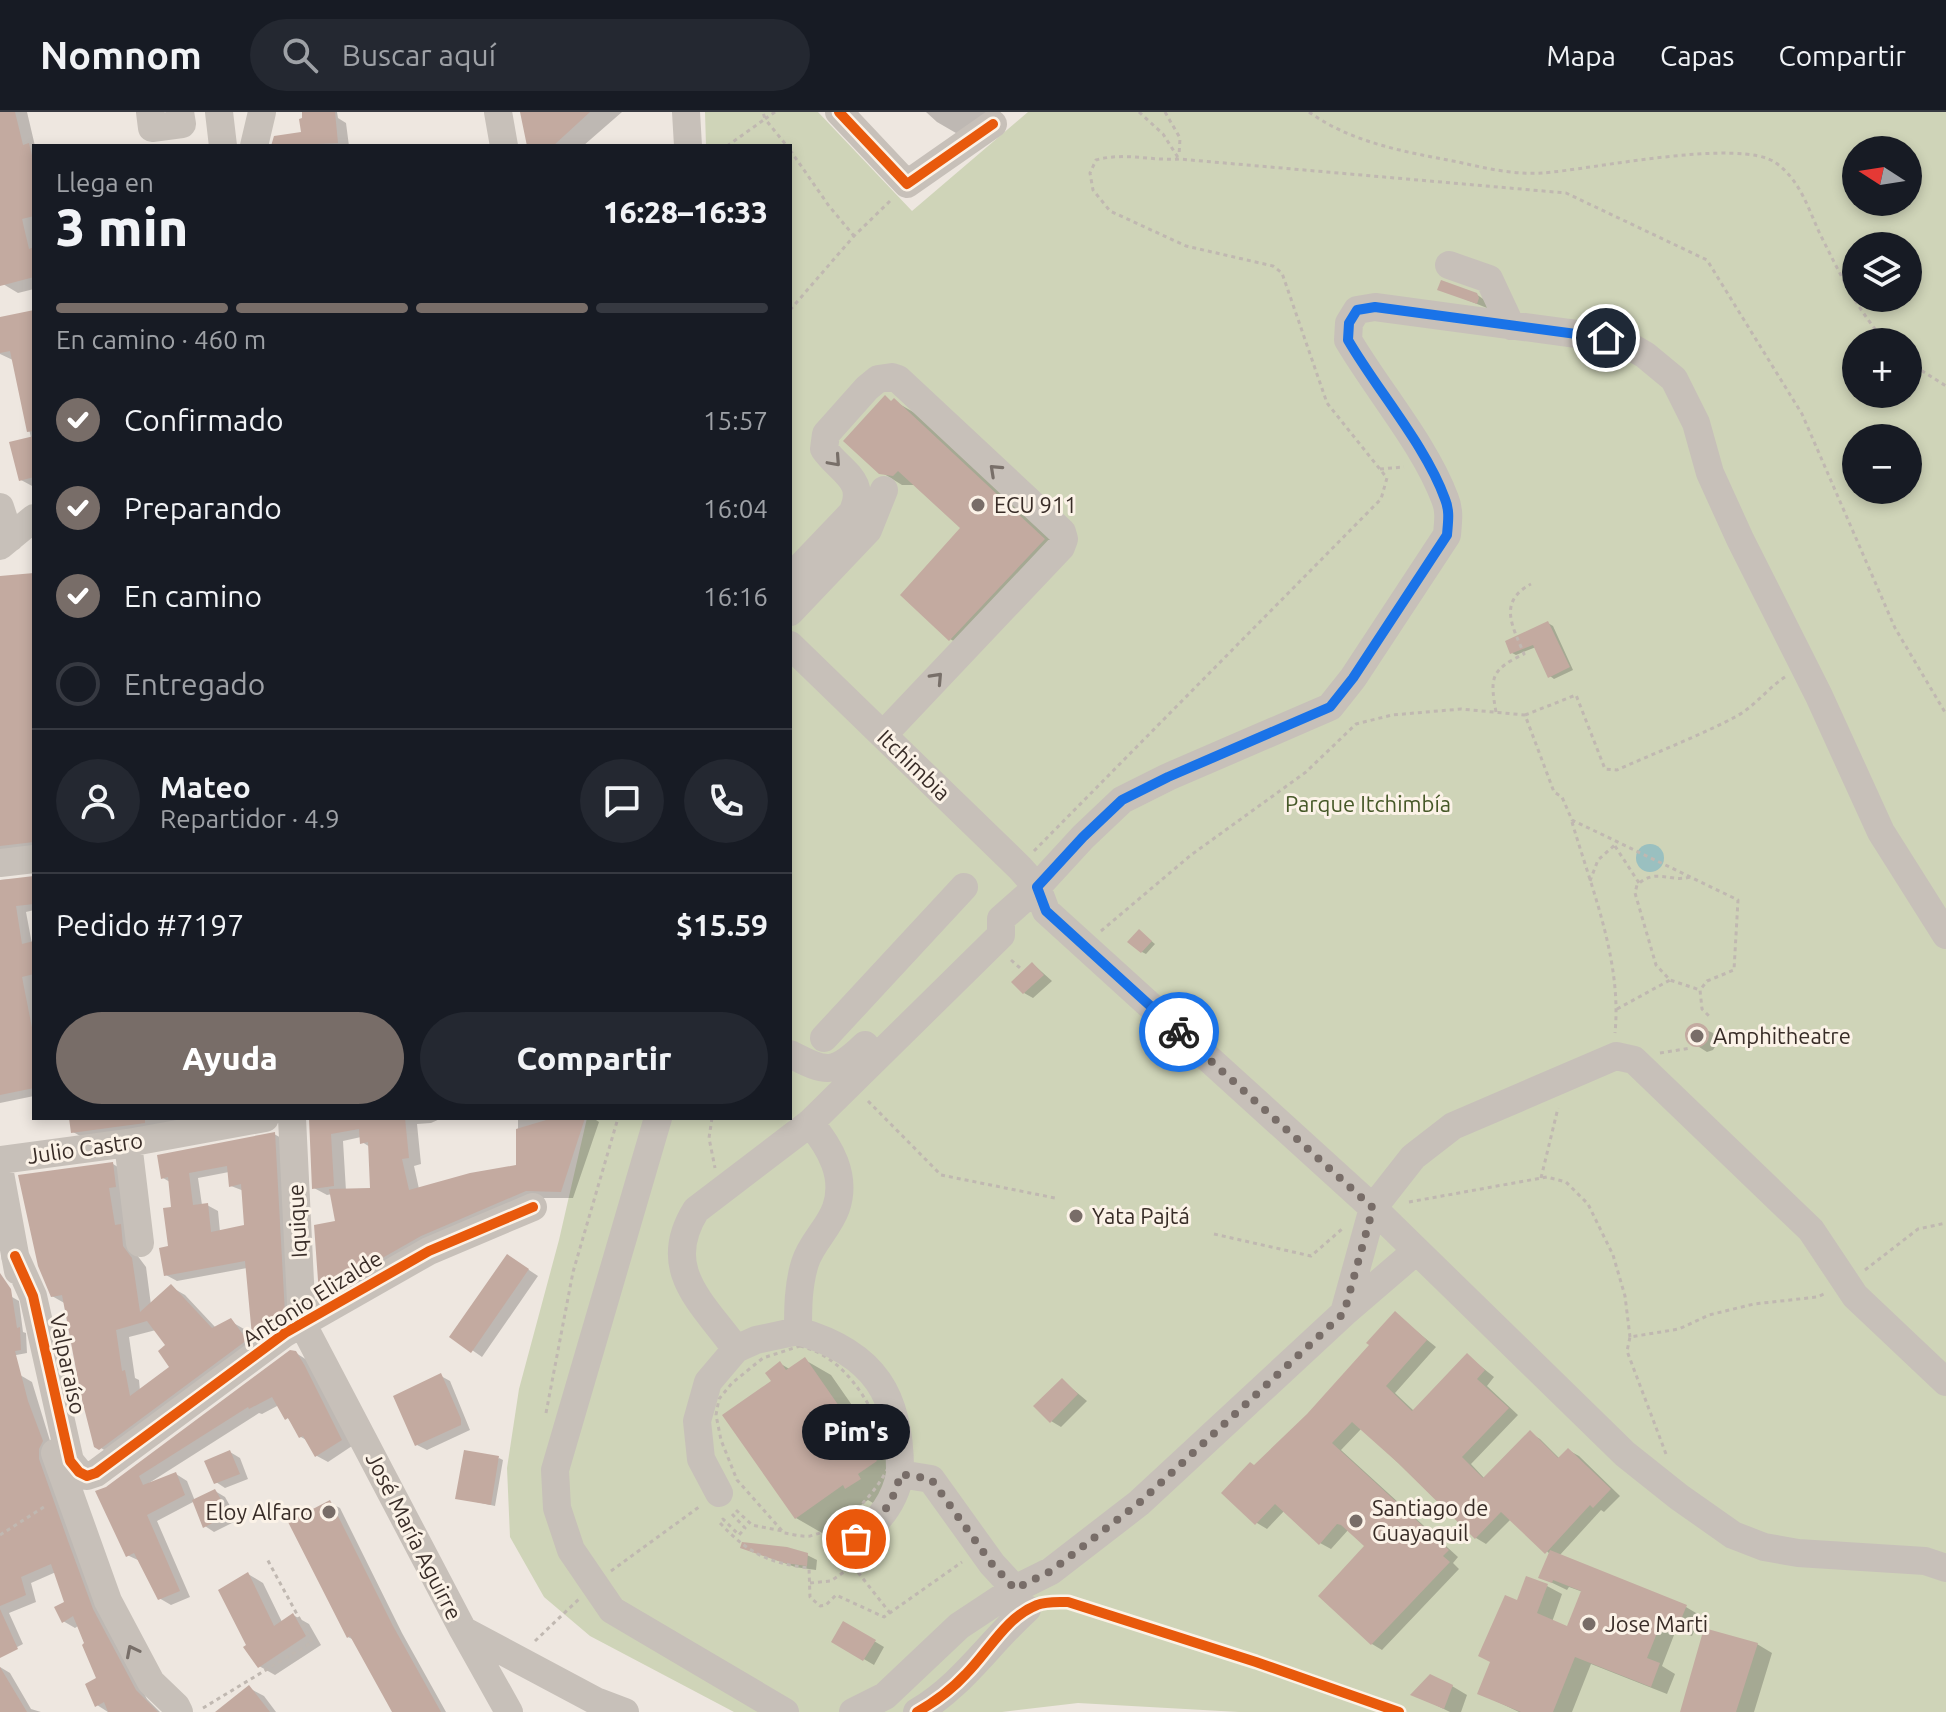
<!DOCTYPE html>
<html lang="es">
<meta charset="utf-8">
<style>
:root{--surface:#171b24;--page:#242831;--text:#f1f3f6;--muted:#9ea1a6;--line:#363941;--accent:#786d68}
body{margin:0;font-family:Ubuntu,sans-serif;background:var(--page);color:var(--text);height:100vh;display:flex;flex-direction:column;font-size:30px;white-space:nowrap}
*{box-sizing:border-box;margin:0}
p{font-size:26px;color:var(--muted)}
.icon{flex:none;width:44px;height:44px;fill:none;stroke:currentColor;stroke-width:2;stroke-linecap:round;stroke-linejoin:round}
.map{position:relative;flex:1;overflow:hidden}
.panel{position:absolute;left:32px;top:32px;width:760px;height:976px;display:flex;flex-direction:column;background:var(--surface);border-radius:0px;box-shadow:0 4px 12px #0003}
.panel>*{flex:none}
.needle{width:52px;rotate:282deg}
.buttons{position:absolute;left:1842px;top:24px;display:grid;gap:16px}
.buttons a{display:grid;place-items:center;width:80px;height:80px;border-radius:50%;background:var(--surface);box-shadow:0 4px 12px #0003;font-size:40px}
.pin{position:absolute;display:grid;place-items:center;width:68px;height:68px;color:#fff;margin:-34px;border:4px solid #fff;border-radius:50%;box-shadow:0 2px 8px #0007}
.courier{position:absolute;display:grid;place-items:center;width:80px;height:80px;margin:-40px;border:6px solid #1a73e8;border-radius:50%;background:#fff;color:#222;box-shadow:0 2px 10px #0007}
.bubble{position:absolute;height:56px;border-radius:28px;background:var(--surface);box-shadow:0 4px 12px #0003;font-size:26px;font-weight:800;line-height:56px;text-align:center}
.headline em{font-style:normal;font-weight:800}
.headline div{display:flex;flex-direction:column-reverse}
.headline{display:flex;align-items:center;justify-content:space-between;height:136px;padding:0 24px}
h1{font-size:52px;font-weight:800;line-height:60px}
.bar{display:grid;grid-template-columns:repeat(4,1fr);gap:12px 8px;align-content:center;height:96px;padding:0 24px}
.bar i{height:10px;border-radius:6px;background:var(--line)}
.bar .active{background:var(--accent)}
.bar p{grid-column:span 4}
.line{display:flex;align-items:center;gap:20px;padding:0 24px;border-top:2px solid var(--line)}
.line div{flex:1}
.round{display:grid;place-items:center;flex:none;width:84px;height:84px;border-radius:42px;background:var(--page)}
ol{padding:0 24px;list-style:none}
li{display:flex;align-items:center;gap:24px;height:88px}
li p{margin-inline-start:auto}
li .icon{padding:8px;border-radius:50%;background:var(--accent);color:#fff;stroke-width:4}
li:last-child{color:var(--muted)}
li i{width:44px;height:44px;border:4px solid var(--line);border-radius:50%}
.button{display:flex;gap:16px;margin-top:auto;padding:16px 24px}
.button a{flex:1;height:92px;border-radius:48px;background:var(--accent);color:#fff;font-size:32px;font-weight:800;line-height:92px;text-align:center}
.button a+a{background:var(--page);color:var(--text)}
header{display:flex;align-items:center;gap:48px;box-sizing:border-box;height:112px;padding:0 40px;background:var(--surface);border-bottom:2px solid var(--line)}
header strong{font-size:38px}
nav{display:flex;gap:44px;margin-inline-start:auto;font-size:28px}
.search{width:560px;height:72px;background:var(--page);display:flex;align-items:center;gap:20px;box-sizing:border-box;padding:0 28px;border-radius:44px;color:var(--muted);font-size:30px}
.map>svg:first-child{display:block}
</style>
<header>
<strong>Nomnom</strong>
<div class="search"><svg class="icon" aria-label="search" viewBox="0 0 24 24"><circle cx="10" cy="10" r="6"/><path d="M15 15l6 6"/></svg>Buscar aquí</div>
<nav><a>Mapa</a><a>Capas</a><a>Compartir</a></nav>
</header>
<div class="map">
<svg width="1946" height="1600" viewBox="0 0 1946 1600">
<rect width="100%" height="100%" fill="#eee7e0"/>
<!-- green -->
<path fill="#cfd4b8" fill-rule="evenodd" d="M705 0H818L912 99 1028 0H1946V1600H1239L1078 1591 1002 1600H734L590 1524 544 1485 510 1425 507 1356 519 1277 559 1128 587 1006H790V34H706ZM1856 38H1908V90H1856ZM1856 134H1908V186H1856ZM1856 230H1908V282H1856ZM1856 326H1908V378H1856Z"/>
<!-- water -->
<path fill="#9ac0c0" d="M1636 746a14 14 0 1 1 28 0a14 14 0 1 1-28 0Z"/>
<!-- shadow -->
<path fill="#0003" fill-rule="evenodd" d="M0 0H27L35 34 34 177 18 181 3 172 0 158Z
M304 0H337L338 6 346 11 349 34H286L285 24 303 22Z
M522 0H622L583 34H529Z
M926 0H994L968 28 937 10Z
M1440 177 1476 182 1486 189 1487 196Z
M34 200V375L21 368 31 326 15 249 0 242V207Z
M894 289 915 301 1064 440 971 539 950 527 963 416 916 373H902L881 360Z
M34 463V738L0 744V467Z
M1548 511 1553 514 1573 558 1554 567 1550 564 1536 535 1516 543 1512 541Z
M34 766V798L26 800 32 832 34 831V870L32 871 34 882V984L0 991V768Z
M1143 822 1155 832 1146 842 1142 840Z
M1033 852 1052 869 1033 886 1024 881Z
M1696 913 1713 921 1718 930 1713 938 1707 940 1688 928 1687 922 1690 916Z
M71 1006H205L84 1026 73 1020Z
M311 1006H442L431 1011 417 1012 421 1052 414 1054 419 1077 518 1055V1006H593L599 1010 573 1086H540L333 1188 321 1181 337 1111 332 1082 327 1083 314 1076ZM361 1025 362 1030 370 1035 372 1078 346 1079 343 1029Z
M274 1022 285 1028 294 1208 264 1229 254 1223 247 1156 177 1169 166 1163 173 1096 170 1070 163 1066ZM229 1060 231 1074 244 1079 246 1114 220 1120 218 1099 207 1093H202L198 1066Z
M113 1052 126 1060 137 1143 146 1155 151 1193 171 1175 185 1183 216 1216 230 1209 244 1217 259 1236 114 1344 96 1333 66 1192 52 1184ZM156 1218 168 1233 172 1255 140 1279 139 1268 135 1266 129 1225Z
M517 1150 538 1164 482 1245 452 1224Z
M12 1185 19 1189 23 1220 26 1221 27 1241 0 1246V1188Z
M1395 1202 1436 1235 1395 1281 1414 1299 1467 1243 1494 1265 1487 1274 1518 1303 1471 1352 1485 1367 1530 1321 1540 1327 1560 1347 1568 1338 1579 1344 1620 1384 1604 1400 1601 1398 1559 1444 1686 1495 1701 1504 1692 1524 1676 1518 1662 1554 1675 1562 1667 1582 1591 1552 1572 1600H1519L1479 1581 1518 1491 1547 1474 1562 1482 1552 1510 1568 1516 1583 1480 1569 1475 1567 1478 1540 1465 1550 1442 1511 1407 1486 1432 1476 1426 1362 1316 1341 1338 1458 1445 1453 1451 1459 1457 1382 1538 1372 1532 1367 1434 1349 1417 1331 1437 1320 1431 1285 1398 1267 1417 1257 1411 1255 1355 1308 1303 1372 1233Z
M296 1241 307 1248 352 1334 328 1350 317 1344 308 1329 301 1325 279 1293 262 1302 259 1301 149 1371 176 1362 187 1369 195 1389 215 1379 225 1385 238 1408 214 1420 205 1414 195 1389 157 1409 190 1485 171 1493 159 1486 140 1449 127 1443 107 1376Z
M805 1248 831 1263 902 1365 886 1382 873 1391 868 1388 822 1421 796 1406 774 1270 781 1252 791 1258Z
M20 1263 32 1270 104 1505 147 1587 160 1600H108L97 1593 98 1567 78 1514 75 1516 63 1509 67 1491 56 1460 31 1471 36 1490 9 1501 23 1532 0 1544V1270Z
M441 1264 450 1269 470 1318 427 1338 417 1333Z
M1062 1268 1087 1289 1061 1315 1051 1309Z
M230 1340 240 1346 248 1367 225 1376 216 1370Z
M499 1346 503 1348 495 1394 458 1386Z
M330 1391 340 1396 402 1521 446 1600H394L354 1528 348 1525Z
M742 1435 807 1443 817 1448 816 1458 795 1455Z
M248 1462 263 1471 282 1510 293 1503 309 1512 321 1533 275 1563 259 1554Z
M844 1511 884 1535 874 1553 833 1529Z
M1757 1532 1772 1541 1754 1600H1683Z
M0 1555 10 1561 31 1597 41 1600H0Z
M1452 1574 1467 1583 1461 1600H1450L1413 1582Z
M249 1576 264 1584 276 1600H232Z"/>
<!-- building -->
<path fill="#c3aaa0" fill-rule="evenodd" d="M0 0H15L23 33 29 31 34 52V104L22 107 29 137 34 135V165L0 174Z
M302 0H335L338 31 271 34 274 24 301 20 299 7 302 6Z
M520 0H590L553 34H527Z
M1441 168 1477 181 1479 186 1477 192 1437 178Z
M34 198V319L27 320 10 239 0 241V205Z
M885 283 891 289 894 286 1045 427 949 529 900 483 960 416 898 359 893 364 879 362 843 329Z
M34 324V365L19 369 9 330Z
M34 461V730L0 734V464Z
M1548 509 1570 555 1548 566 1533 533 1510 542 1505 529Z
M34 764V792L16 794 22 832 34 829V862L22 865 34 926V976L0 983V768Z
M1139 817 1152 829 1141 841 1127 830Z
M1032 850 1044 863 1023 882 1011 870Z
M1685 923a12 12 0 1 1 24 0a12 12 0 1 1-24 0Z
M69 1006H145V1011L71 1021Z
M309 1006H405L409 1046 402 1047 409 1078 470 1061 516 1053V1017L553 1006H585L561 1080 526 1079 421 1124 319 1182 314 1113 335 1109 329 1077 370 1076 368 1030 360 1032 359 1017 331 1022 334 1074 312 1077Z
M275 1020 285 1202 252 1224 245 1149 164 1164 159 1136 168 1134 163 1096 171 1095 168 1065 161 1067 157 1043ZM227 1054 229 1075 241 1072 244 1113 211 1120 208 1091 193 1093 189 1061Z
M113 1050 116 1075 109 1076 115 1113 121 1112 123 1134 132 1146 140 1200 171 1172 212 1216 231 1206 247 1228 99 1338 94 1335 81 1284 62 1183 51 1185 38 1154 18 1063ZM147 1209 165 1233 158 1239 169 1255 130 1284 125 1258 122 1259 116 1218Z
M507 1142 529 1157 471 1241 449 1225Z
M0 1161 11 1177 17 1216 20 1215 21 1238 15 1239 28 1289 43 1329 39 1337V1347L68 1429 93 1497 136 1578 158 1600H108L104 1590 95 1595 85 1572 96 1566 82 1533 84 1531 73 1504 62 1511 54 1495 64 1490 51 1452 21 1465 26 1483 0 1494Z
M1395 1199 1427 1228 1386 1274 1412 1299 1467 1241 1485 1258 1477 1267 1509 1296 1462 1345 1483 1366 1530 1318 1558 1346 1568 1336 1611 1377 1593 1396 1590 1393 1545 1442 1501 1400 1475 1427 1398 1351 1352 1310 1332 1331 1449 1438 1443 1444 1450 1450 1371 1533 1318 1484 1364 1434 1341 1413 1337 1412 1319 1433 1275 1392 1255 1413 1221 1381 1250 1350 1254 1353 1307 1302 1369 1233 1366 1231Z
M290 1238 296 1239 305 1254 342 1328 315 1345 303 1324 299 1326 288 1306 285 1308 272 1285 249 1297 248 1295 139 1364 143 1373 176 1360 185 1383 147 1403 180 1479 158 1488 134 1441 126 1445 95 1379 106 1375Z
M805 1245 877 1349 858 1362 861 1367 845 1377 843 1373 795 1407 722 1303 771 1269 765 1261 780 1249 786 1258Z
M441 1261 461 1307V1313L415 1334 393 1284Z
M1062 1266 1078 1282 1050 1311 1033 1294Z
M230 1338 240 1362 214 1372 204 1349Z
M464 1338 499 1344 491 1393 455 1387Z
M215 1377 229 1402 203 1416 192 1388Z
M330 1388 393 1514 441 1600H392L350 1524 347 1526 288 1410Z
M742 1430 787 1435 808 1441 807 1454 784 1451 740 1436Z
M1550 1438 1687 1493 1677 1517 1661 1511 1647 1546 1660 1551 1651 1575 1575 1545 1553 1600H1521L1477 1582 1490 1550 1478 1544 1505 1483 1517 1488 1526 1464 1548 1472 1537 1501 1567 1514 1581 1479 1553 1468 1552 1471 1538 1466Z
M248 1460 274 1514 293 1501 306 1524 258 1556 243 1535 246 1533 218 1478Z
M0 1497 18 1537 0 1546Z
M843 1509 876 1528 863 1549 831 1530Z
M1704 1516 1758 1531 1736 1600H1680Z
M0 1555 27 1600H0Z
M1430 1562 1453 1573 1444 1597 1410 1583Z
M249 1573 270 1600H215Z"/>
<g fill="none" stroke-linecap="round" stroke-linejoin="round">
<!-- path -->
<path stroke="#c0b8b1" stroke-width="3" stroke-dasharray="4 4" stroke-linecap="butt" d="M775 0 765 7 787 34
M1139 0 1163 22 1179 47
M1165 0 1180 26 1179 44
M1309 0C1352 31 1406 40 1458 50 1485 56 1514 63 1542 61 1589 58 1741 25 1776 51 1800 68 1808 96 1820 122 1839 160 1857 198 1886 230
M727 34 765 7 763 0
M790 38 829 94 854 124
M790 198 854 124 890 89
M1908 250 1946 274
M1380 357 1404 355
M1496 600C1490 566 1490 558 1524 542 1513 515 1497 490 1531 472
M1525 603 1576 583 1605 657 1617 658C1657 640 1699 624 1737 604 1756 593 1767 577 1785 565
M1572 710C1592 778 1622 849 1615 921
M1615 734 1639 771
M1034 739 1381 387 1387 366 1327 291 1282 161 1273 154 1186 134 1110 99 1093 78 1090 61 1096 48C1123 40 1152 49 1179 47L1566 81 1707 148 1802 302 1895 516 1946 602
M1690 765C1669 771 1657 755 1637 773L1635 781 1656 853 1670 868 1700 878
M1590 769 1598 748 1617 731
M1101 819 1191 743 1306 660 1356 612 1392 603 1461 597 1525 603 1554 680 1562 685 1572 708 1738 788 1734 858 1707 869 1700 878 1702 897 1711 906
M1011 848 1020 856
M1617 897 1670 868
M1660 941 1691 936
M868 989 941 1063 1055 1086
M712 1006 709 1026 715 1056
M1541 1066 1558 996
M1409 1090 1547 1065 1566 1070 1588 1092 1613 1143 1625 1184 1630 1225
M1214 1122 1311 1144 1342 1117
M1865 1158 1918 1117 1946 1111
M800 1234C838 1243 862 1277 878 1311 884 1324 885 1340 889 1354 874 1384 845 1415 810 1424 802 1425 792 1422 784 1421L737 1368 721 1328 716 1303 719 1287 732 1271 763 1246Z
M546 1301 573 1160 618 1006
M1666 1342 1627 1239 1630 1225 1679 1217 1709 1203 1754 1192 1817 1185 1824 1182
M736 1398 752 1413 782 1419
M732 1402 745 1416 739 1423 723 1407 720 1411C748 1441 768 1451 809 1456L810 1485 820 1494 826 1493 836 1483 884 1505 962 1450
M0 1423 47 1393
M611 1459 699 1395
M810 1471 831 1469 853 1454 890 1501
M535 1529 579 1487
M203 1596 312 1530 266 1445"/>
<!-- minor -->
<path stroke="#c7c0b9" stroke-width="28" d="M150 0 152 16 182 12 180 0
M219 0 223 34
M498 0 504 34
M686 0 688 34
M839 0 907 72 993 12
M254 34 262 0
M1449 153 1489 167 1511 214
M0 395 10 426
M0 434 34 406
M790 466 852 401C868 368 841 361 824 337L826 322 867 276 878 267 892 265 898 267 1062 420 1064 427 1061 435 883 623
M790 500 868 418 884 378
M790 533 1020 756 1037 775 1046 799 1373 1096 1625 1342 1679 1385 1733 1423 1764 1435 1798 1441 1925 1449 1946 1456
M0 751 34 747
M824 926 964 775
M790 942C827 961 834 963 865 933
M292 1006 302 1211 463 1518 596 1589 625 1600
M658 1006 555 1358 557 1396 571 1438 612 1498 785 1600
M810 1011C830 1035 847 1064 836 1096 829 1116 811 1131 805 1151 798 1173 798 1197 798 1219 875 1241 901 1284 900 1362L931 1367 992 1452 1015 1477
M128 1031 140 1131
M0 1048 128 1031 265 1006
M0 1061 18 1159
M15 1144 33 1184 70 1349 79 1360 87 1364 96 1361 285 1221 429 1139 533 1095
M1344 1201 1373 1096 1413 1045 1453 1014 1616 944 1634 948 1811 1118 1855 1184 1946 1270
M736 1237 756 1228 798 1219
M55 1341 108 1489 151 1570 176 1594 179 1600
M719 1381 701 1347 697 1309 708 1270 736 1237C702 1190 659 1157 696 1098L810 1011 1001 823V807L1037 775 1083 725 1122 688 1168 665 1330 595 1353 566 1447 423C1448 410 1450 399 1445 387 1425 333 1378 279 1348 228L1349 211 1357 198 1375 195 1606 226 1626 232 1645 243 1674 267 1696 311 1710 361 1740 427 1819 584 1881 720 1946 823
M856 1427C879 1410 895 1390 900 1362
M463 1518 509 1600
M853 1600 885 1584 959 1514 1015 1477 1051 1459 1139 1391 1344 1201 1416 1139
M917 1600C962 1574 989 1531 1027 1497"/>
<defs>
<path id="cycleway" d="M839 0 907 72 993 12
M15 1144 33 1184 70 1349 79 1360 87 1364 96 1361 285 1221 429 1139 533 1095
M917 1600C935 1590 952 1577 966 1562 989 1539 1006 1505 1037 1493 1046 1489 1058 1490 1068 1490L1256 1550 1399 1600"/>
</defs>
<!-- cycleway casing -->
<use href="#cycleway" stroke="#fbf2e7" stroke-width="15"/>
<!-- cycleway -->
<use href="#cycleway" stroke="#e8590c" stroke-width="10"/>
</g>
<!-- one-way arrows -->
<defs><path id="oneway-chevron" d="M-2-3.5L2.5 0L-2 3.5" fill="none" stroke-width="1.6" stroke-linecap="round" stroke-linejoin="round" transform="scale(2)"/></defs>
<g stroke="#786f69">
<use href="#oneway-chevron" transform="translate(835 349) rotate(48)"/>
<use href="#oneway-chevron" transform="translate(995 358) rotate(-137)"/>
<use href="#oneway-chevron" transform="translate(937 566) rotate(-47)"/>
<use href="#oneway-chevron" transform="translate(132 1539) rotate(-117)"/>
</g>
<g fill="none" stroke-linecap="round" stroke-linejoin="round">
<!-- done -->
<path stroke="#786d68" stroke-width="8" stroke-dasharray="0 14.4" d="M856 1427C878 1410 895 1390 900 1362L931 1367 992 1452 1015 1477 1051 1459 1139 1391 1344 1201 1373 1096 1179 920"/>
<!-- route -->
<path stroke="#1a73e8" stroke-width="10" d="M1179 920 1046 799 1037 775 1083 725 1122 688 1168 665 1330 595 1353 566 1447 423C1448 410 1450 399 1445 387 1426 334 1377 278 1348 228L1349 211 1357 198 1375 195 1606 226"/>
</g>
<!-- markers -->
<g fill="#786d68" stroke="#fbf2e7" stroke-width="3">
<circle cx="978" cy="393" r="8"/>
<circle cx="1697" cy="924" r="8"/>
<circle cx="1076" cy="1104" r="8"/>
<circle cx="329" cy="1400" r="8"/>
<circle cx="1356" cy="1409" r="8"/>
<circle cx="1589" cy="1512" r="8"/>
</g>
<g text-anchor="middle" stroke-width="6" stroke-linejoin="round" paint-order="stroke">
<!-- poi labels -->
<g font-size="22" fill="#382c27" stroke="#fbf2e7" text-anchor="start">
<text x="994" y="401">ECU 911</text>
<text x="1713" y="932">Amphitheatre</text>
<text x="1092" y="1112">Yata Pajtá</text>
<text x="1372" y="1404">Santiago de<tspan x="1372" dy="25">Guayaquil</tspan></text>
<text x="313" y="1408" text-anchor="end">Eloy Alfaro</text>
<text x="1605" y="1520">Jose Marti</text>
</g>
<!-- street labels -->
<g font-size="22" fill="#382c27" stroke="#fbf2e7">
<text transform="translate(914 653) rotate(44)" y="8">Itchimbia</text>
<text transform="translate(85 1036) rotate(-8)" y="8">Julio Castro</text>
<text transform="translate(297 1109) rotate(-93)" y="8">Iquique</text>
<text transform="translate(312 1186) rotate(-32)" y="8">Antonio Elizalde</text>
<text transform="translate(68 1252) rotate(78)" y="8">Valparaíso</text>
<text transform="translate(414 1424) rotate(63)" y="8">José María Aguirre</text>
</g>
<!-- park labels -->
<g font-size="22" fill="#465828" stroke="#fbf2e7">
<text x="1368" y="700">Parque Itchimbía</text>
</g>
</g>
</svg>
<div class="buttons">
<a><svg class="needle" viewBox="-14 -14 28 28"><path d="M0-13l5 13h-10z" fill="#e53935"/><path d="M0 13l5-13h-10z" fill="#9ea1a6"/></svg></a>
<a><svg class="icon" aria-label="layers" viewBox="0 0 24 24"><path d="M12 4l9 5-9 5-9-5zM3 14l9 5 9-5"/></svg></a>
<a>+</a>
<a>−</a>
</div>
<div class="pin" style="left:856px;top:1427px;background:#ea580c"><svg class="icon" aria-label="bag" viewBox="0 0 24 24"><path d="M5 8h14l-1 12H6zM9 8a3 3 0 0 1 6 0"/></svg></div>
<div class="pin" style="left:1606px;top:226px;background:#1f2937"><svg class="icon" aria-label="home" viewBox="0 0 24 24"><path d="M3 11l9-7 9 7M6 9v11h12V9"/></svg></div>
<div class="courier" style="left:1179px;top:920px"><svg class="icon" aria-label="bike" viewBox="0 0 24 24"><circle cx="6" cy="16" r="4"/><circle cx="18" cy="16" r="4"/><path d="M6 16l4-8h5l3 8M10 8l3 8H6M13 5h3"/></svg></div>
<div class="bubble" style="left:802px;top:1292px;width:108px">Pim's</div>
<section class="panel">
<div class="headline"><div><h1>3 min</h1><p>Llega en</p></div><em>16:28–16:33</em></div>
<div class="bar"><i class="active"></i><i class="active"></i><i class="active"></i><i></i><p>En camino · 460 m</p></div>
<ol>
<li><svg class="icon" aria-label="check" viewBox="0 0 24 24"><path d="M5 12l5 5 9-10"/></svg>Confirmado<p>15:57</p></li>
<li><svg class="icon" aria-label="check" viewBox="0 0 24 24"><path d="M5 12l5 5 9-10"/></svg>Preparando<p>16:04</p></li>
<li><svg class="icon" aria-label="check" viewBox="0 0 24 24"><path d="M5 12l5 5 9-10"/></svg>En camino<p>16:16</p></li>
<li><i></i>Entregado</li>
</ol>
<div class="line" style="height:144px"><a class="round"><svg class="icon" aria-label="person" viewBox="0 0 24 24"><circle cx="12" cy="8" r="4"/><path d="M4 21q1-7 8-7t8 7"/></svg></a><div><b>Mateo</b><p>Repartidor · 4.9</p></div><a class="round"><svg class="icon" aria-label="chat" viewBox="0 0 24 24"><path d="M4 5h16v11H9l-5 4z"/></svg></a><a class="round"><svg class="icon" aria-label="phone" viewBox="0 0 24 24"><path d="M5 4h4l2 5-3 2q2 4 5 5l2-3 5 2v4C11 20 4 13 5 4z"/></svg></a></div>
<div class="line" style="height:104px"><div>Pedido #7197</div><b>$15.59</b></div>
<div class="button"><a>Ayuda</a><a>Compartir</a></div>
</section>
</div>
